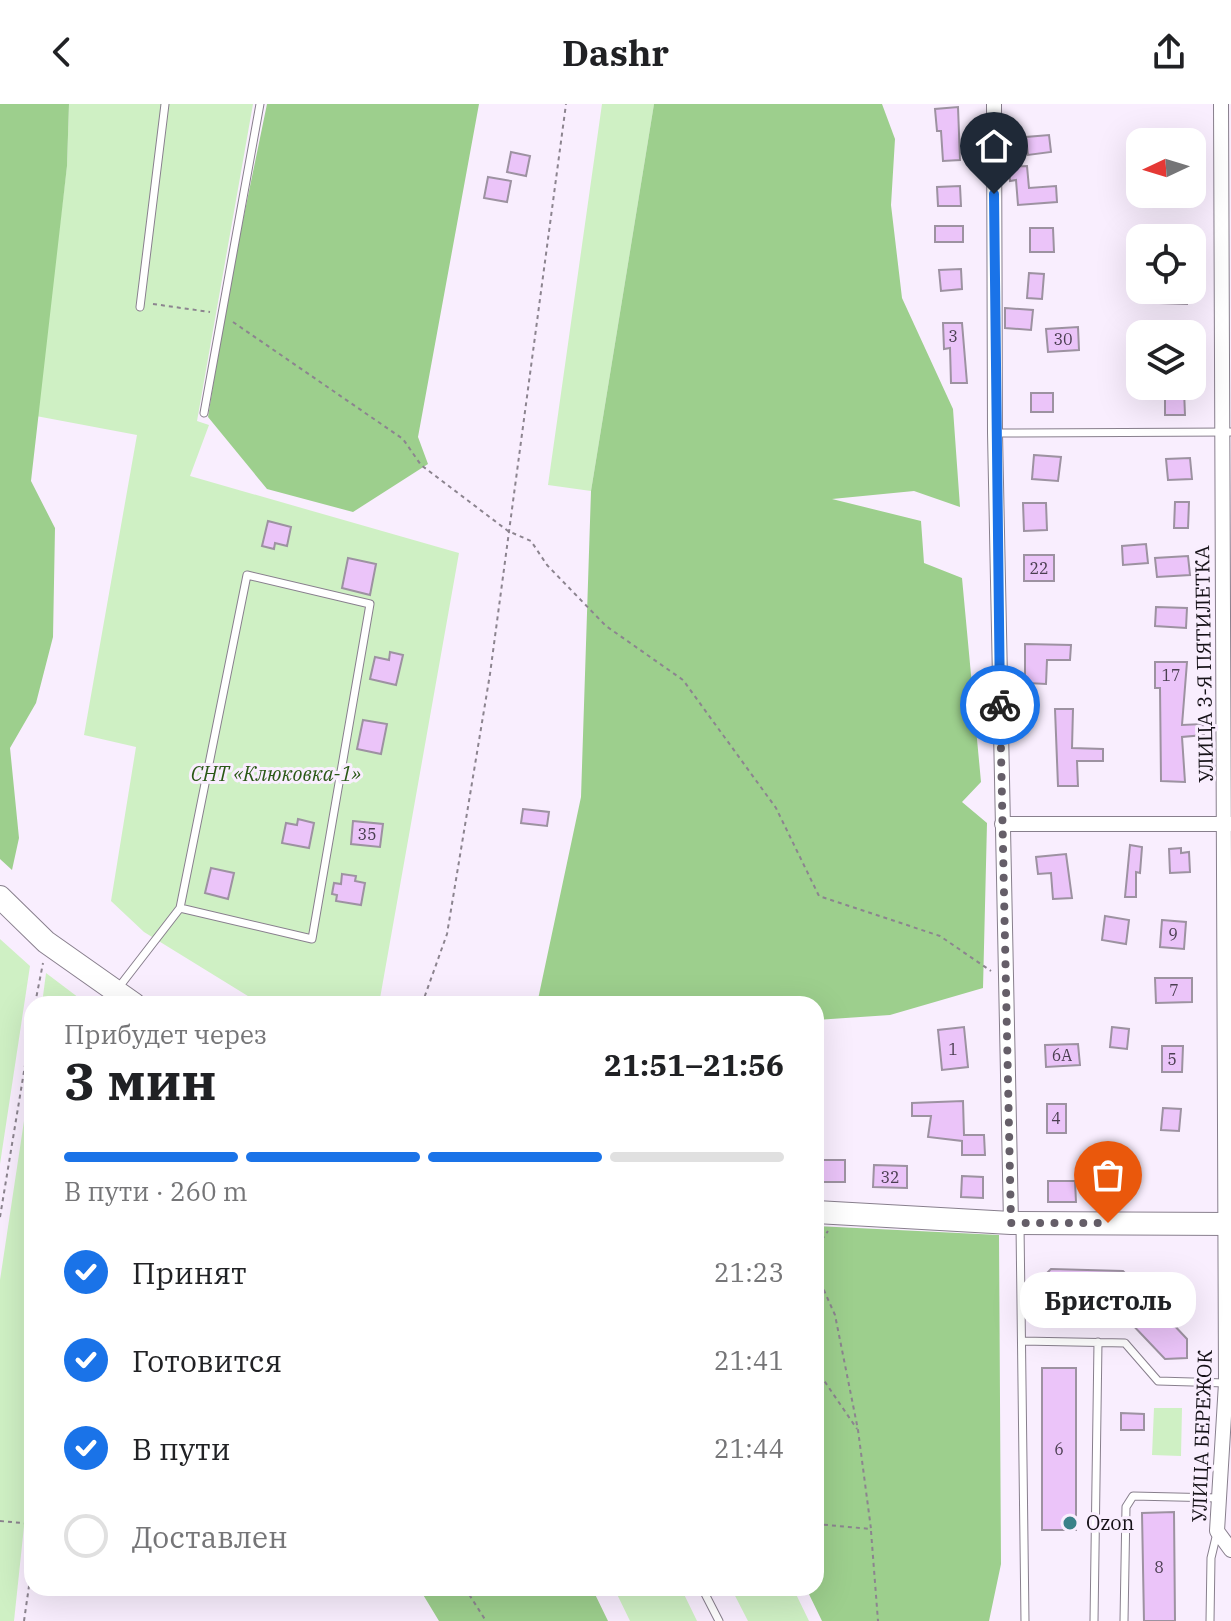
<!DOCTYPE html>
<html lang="ru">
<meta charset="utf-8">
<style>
:root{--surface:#fff;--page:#f6f6f6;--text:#202124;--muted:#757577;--line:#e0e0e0;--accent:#1a73e8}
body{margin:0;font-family:"IBM Plex Serif",serif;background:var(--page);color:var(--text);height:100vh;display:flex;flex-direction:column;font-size:30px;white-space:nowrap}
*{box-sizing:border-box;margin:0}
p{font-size:26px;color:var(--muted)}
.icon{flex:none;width:44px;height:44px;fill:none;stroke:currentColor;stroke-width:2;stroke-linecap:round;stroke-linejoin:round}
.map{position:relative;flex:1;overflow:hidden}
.side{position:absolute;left:24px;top:892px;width:800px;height:600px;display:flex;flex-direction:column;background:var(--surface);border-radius:24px;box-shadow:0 8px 32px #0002}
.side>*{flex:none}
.needle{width:52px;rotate:266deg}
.tools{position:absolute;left:1126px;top:24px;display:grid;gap:16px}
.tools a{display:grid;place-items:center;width:80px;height:80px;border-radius:16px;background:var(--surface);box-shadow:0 8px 32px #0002;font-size:40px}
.pin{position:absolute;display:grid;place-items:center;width:68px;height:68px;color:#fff;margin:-82px -34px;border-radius:50% 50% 50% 0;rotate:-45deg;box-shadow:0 0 8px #0007}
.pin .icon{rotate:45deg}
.courier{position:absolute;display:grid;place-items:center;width:80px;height:80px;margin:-40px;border:6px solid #1a73e8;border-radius:50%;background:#fff;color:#222;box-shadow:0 2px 10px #0007}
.bubble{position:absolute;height:56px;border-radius:24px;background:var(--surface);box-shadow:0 8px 32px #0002;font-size:26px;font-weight:700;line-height:56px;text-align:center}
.head em{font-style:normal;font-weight:700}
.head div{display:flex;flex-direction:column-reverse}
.head{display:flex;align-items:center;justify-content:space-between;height:136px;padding:0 40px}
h1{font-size:52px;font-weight:700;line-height:60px}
.bar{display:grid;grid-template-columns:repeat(4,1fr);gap:12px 8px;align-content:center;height:96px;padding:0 40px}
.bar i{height:10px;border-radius:6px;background:var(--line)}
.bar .active{background:var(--accent)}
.bar p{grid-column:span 4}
ol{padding:0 40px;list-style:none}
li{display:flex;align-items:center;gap:24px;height:88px}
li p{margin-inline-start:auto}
li .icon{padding:8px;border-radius:50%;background:var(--accent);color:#fff;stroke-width:4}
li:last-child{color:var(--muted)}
li i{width:44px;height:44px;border:4px solid var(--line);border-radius:50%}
header{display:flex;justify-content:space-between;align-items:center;height:104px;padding:0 40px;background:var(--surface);font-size:36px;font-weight:700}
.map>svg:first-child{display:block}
</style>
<header><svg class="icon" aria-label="back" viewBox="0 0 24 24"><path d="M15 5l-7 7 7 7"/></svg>Dashr<svg class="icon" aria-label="share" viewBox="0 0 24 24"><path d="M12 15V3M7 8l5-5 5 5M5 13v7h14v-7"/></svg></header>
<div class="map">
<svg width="1231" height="1517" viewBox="0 0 1231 1517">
<rect width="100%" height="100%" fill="#f9eefe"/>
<!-- green -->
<path fill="#cff0c4" d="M69 0H253L197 317 209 321 190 372 459 449 379 900H261L144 828 111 797 136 643 84 631 137 331 36 312 67 62Z
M602 0H654L591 387 548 381Z
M0 835 30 862 0 1060Z
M46 869 87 900H42Z
M32 964V1414L25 1413 14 1517H0V1176Z
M1154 1304H1182L1181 1352 1152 1351Z
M614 1484H681L697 1517H630Z
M731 1484H793L809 1517H748Z"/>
<!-- forest -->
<path fill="#9dcf8d" d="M0 0H69L67 62 31 377 55 424 53 533 36 599 10 644 19 734 12 766 0 755Z
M267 0H479L418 333 428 360 353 408 267 385 208 313 227 194Z
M654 0H882L895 35 891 101 902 194 953 305 960 403 914 387 832 395 921 417 924 459 962 474 981 678 962 698 987 719 983 884 890 911 816 916V900H537L581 693 591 387Z
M816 1122 999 1131 1001 1460 989 1517H822L806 1484H816Z
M419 1484H592L608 1517H439Z"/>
<!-- building -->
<path fill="#ebc4f9" stroke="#9d92a1" stroke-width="2" d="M958 3 960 56 943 57 941 27H937L935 5Z
M1049 31 1051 48 1028 51 1026 33Z
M511 48 530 52 526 72 507 68Z
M1027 62 1029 84 1056 82 1057 98 1018 101 1016 76 1010 77 1009 63Z
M488 73 511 77 507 98 484 94Z
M960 82 961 102H938L937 83Z
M935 122H963V138H935Z
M1030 124H1053L1054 148H1030Z
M961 165 962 185 941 187 939 166Z
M1029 169 1044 170 1042 195 1027 194Z
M1161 186H1187V200L1160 199Z
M1005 204 1033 206 1031 226 1005 224Z
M943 219H962L967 279H951L950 244 944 245Z
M1078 223 1079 246 1048 248 1046 225Z
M1184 286 1185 311H1165V287Z
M1031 289H1053V308H1031Z
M1034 351 1061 353 1058 377 1032 375Z
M1190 354 1192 375 1168 376 1166 355Z
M1175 398H1189L1188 424H1174Z
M1023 399H1046L1047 426 1024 427Z
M268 417 291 423 287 442 275 439 274 445 262 442Z
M1146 440 1148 459 1123 461 1122 442Z
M1024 451H1054V477H1024Z
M1188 452 1190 471 1157 473 1155 454Z
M348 454 376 460 370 491 342 484Z
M1156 503 1187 504 1186 524 1155 522Z
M1025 540 1071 541 1070 556H1047L1046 580 1028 579 1029 588H1014V574H1025Z
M390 548 403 551 396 581 370 575 375 553 389 556Z
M1155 558H1187L1182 621 1203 620 1204 631 1182 633 1185 678 1161 677 1160 584H1155Z
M1055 605H1073L1072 644 1103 645V657H1077L1078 682H1058Z
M363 616 387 620 381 650 357 645Z
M523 705 549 708 547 722 521 719Z
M298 715 314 719 309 744 282 739 286 719 297 721Z
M353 717 383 720 380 743 351 740Z
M1130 741 1142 743 1140 769 1136 768V793H1125Z
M1181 744V749L1189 748 1190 768 1170 769 1169 745Z
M1066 750 1072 794 1053 795 1051 769 1038 770 1036 753Z
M211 764 234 769 228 795 205 789Z
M342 770 356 772 355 777 365 779 361 801 336 797 337 791 332 790 334 779 341 780Z
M1105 812 1129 816 1126 840 1102 836Z
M1162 816 1186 818 1184 845 1160 843Z
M1155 874H1192V898L1156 899Z
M964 923 968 963 942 966 938 926Z
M1112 923 1129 925 1127 945 1110 943Z
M1078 940 1080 961 1046 963 1045 941Z
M1162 942H1183L1182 968H1162Z
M963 997 964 1031H984L985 1051H962V1037L928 1033 931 1012H912V999Z
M1047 1000H1066V1029H1047Z
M1163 1004 1181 1005 1179 1027 1161 1026Z
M816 1056H845V1078H816Z
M874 1061 907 1062V1084L873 1083Z
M962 1072 983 1073V1094L961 1093Z
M1048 1077H1075L1076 1098H1048Z
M1051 1165 1123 1167 1187 1235V1254L1165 1255 1109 1196 1035 1193 1036 1180Z
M1042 1264H1076V1426H1042Z
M1121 1309 1144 1310V1326H1121Z
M1174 1408 1175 1517H1144L1142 1409Z"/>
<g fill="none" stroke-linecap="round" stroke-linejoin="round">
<defs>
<path id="lane" d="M140 203 165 0
M204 309 260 0
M995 329 1231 328
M119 883 180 804 247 471 370 500 312 835 180 804
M1020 1121 1025 1517
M1022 1237 1125 1239 1158 1277 1226 1279
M702 1484 719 1517
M1094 1517 1098 1238
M1124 1517 1126 1403 1133 1392 1219 1394
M1210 1517 1211 1454 1217 1429"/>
<path id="street" d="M994 0 995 329 1011 1119
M1221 0 1226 1279 1217 1427 1231 1446
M1002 720H1231"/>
<path id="secondary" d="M0 793 46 838 134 900
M816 1108 1011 1119 1231 1120"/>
</defs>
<!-- lane casing -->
<use href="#lane" stroke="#887f8d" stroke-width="9"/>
<!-- street casing -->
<use href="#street" stroke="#887f8d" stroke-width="16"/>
<!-- secondary casing -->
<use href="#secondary" stroke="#887f8d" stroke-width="24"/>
<!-- path -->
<path stroke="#8c848f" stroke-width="2" stroke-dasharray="4 4" stroke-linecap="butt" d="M153 200 210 208
M233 218 403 335 421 361 508 427 531 437 547 461 606 522 683 576 776 704 819 792 940 832 991 867
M35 900 43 859
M422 900 447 830 490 570 566 0
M0 1113 32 919
M816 1247 823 1275 857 1325
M0 1417 32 1420
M816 1420 871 1425 858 1326 835 1211 818 1173 820 1138 828 1127
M871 1427 878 1517
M465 1484 486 1517
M24 1517 32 1461"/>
<!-- lane -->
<use href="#lane" stroke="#fff" stroke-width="7"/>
<!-- street -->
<use href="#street" stroke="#fff" stroke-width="14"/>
<!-- secondary -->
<use href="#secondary" stroke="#fff" stroke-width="22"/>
</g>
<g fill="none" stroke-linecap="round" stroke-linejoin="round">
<!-- done -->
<path stroke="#655e68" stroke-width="8" stroke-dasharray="0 14.4" d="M1000 601 1011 1119H1108"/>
<!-- route -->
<path stroke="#1a73e8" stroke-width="10" d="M994 90 1000 601"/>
</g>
<!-- markers -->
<circle fill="#3a8289" stroke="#f9eefe" stroke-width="3" cx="1070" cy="1419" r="8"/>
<g text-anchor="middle" stroke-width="6" stroke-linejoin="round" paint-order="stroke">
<!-- number labels -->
<g font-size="16" fill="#4a3e50">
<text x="953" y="238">3</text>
<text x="1063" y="241">30</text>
<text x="1039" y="470">22</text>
<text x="1171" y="577">17</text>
<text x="367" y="736">35</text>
<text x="1173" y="836">9</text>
<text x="1174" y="892">7</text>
<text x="953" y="951">1</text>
<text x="1062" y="957">6А</text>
<text x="1172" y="961">5</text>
<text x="1056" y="1020">4</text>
<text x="890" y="1079">32</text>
<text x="1059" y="1351">6</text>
<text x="1159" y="1469">8</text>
</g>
<!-- street labels -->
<g font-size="20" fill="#151117" stroke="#f9eefe">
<text transform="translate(1204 560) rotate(-91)" y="7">УЛИЦА 3-Я ПЯТИЛЕТКА</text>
<text transform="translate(1202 1332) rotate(-88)" y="7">УЛИЦА БЕРЕЖОК</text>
</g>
<!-- park labels -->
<g font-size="20" font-style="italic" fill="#2a5816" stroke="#f9eefe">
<text x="276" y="677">СНТ «Клюковка-1»</text>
</g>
<!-- poi labels -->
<g font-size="20" fill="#151117" stroke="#f9eefe" text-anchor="start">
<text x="1086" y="1426">Ozon</text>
</g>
</g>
</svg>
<div class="tools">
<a><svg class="needle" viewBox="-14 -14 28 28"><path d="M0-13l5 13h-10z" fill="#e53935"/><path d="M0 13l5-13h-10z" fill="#757577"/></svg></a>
<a><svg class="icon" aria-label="locate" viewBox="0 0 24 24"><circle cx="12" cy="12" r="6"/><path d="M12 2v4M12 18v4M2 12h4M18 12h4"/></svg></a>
<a><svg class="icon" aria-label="layers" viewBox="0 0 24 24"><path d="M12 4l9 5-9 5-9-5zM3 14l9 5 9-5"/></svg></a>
</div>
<div class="pin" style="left:1108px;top:1119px;background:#ea580c"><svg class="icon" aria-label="bag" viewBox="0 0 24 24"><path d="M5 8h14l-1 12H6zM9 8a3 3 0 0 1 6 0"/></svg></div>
<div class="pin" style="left:994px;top:90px;background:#1f2937"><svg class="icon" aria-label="home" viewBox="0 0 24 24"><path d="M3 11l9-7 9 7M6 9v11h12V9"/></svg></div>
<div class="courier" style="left:1000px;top:601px"><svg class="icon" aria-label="bike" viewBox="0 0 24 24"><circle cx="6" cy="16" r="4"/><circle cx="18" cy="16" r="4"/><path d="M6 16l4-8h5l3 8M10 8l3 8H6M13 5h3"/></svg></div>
<div class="bubble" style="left:1020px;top:1168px;width:176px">Бристоль</div>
<section class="side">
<div class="head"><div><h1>3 мин</h1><p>Прибудет через</p></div><em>21:51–21:56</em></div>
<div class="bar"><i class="active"></i><i class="active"></i><i class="active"></i><i></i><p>В пути · 260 m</p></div>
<ol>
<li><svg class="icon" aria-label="check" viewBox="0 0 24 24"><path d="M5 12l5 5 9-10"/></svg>Принят<p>21:23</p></li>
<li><svg class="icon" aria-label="check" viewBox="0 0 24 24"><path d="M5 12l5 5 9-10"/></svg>Готовится<p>21:41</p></li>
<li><svg class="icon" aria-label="check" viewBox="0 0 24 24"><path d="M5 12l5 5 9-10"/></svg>В пути<p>21:44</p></li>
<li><i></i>Доставлен</li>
</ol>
</section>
</div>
